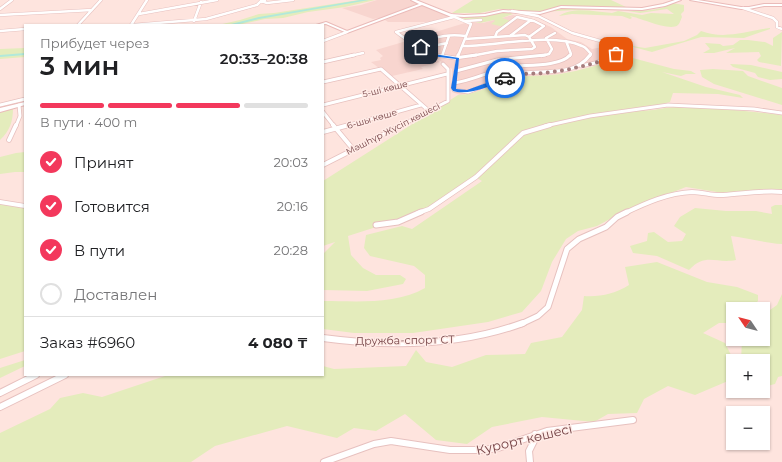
<!DOCTYPE html>
<html lang="ru">
<meta charset="utf-8">
<style>
:root{--surface:#fff;--page:#f2f2f2;--text:#202124;--muted:#757577;--line:#e0e0e0;--accent:#f3385c}
body{margin:0;font-family:Montserrat,sans-serif;background:var(--page);color:var(--text);height:100vh;display:flex;flex-direction:column;font-size:15px;white-space:nowrap}
*{box-sizing:border-box;margin:0}
p{font-size:13px;color:var(--muted)}
.icon{flex:none;width:22px;height:22px;fill:none;stroke:currentColor;stroke-width:2;stroke-linecap:round;stroke-linejoin:round}
.map{position:relative;flex:1;overflow:hidden}
.panel{position:absolute;left:24px;top:24px;width:300px;height:352px;display:flex;flex-direction:column;background:var(--surface);border-radius:0px;box-shadow:0 1px 3px #0004}
.panel>*{flex:none}
.needle{width:26px;rotate:305deg}
.buttons{position:absolute;left:726px;top:302px;display:grid;gap:8px}
.buttons a{display:grid;place-items:center;width:44px;height:44px;border-radius:0px;background:var(--surface);box-shadow:0 1px 3px #0004;font-size:20px}
.pin{position:absolute;display:grid;place-items:center;width:34px;height:34px;color:#fff;margin:-17px;border-radius:8px;box-shadow:0 2px 6px #0006}
.courier{position:absolute;display:grid;place-items:center;width:40px;height:40px;margin:-20px;border:3px solid #1a73e8;border-radius:50%;background:#fff;color:#222;box-shadow:0 1px 5px #0007}
.headline em{font-style:normal;font-weight:600}
.headline div{display:flex;flex-direction:column-reverse}
.headline{display:flex;align-items:center;justify-content:space-between;height:68px;padding:0 16px}
h1{font-size:26px;font-weight:600;line-height:30px}
.bar{display:grid;grid-template-columns:repeat(4,1fr);gap:6px 4px;align-content:center;height:48px;padding:0 16px}
.bar i{height:5px;border-radius:3px;background:var(--line)}
.bar .on{background:var(--accent)}
.bar p{grid-column:span 4}
.line{display:flex;align-items:center;gap:10px;padding:0 16px;border-top:1px solid var(--line)}
.line div{flex:1}
ol{padding:0 16px;list-style:none}
li{display:flex;align-items:center;gap:12px;height:44px}
li p{margin-inline-start:auto}
li .icon{padding:4px;border-radius:50%;background:var(--accent);color:#fff;stroke-width:4}
li:last-child{color:var(--muted)}
li i{width:22px;height:22px;border:2px solid var(--line);border-radius:50%}
.map>svg:first-child{display:block}
</style>
<div class="map">
<svg width="782" height="462" viewBox="0 0 782 462">
<rect width="100%" height="100%" fill="#fee4de"/>
<!-- residential -->
<path fill="#f8d5cf" d="M377 0H410L418 3 386 17 373 19 342 8 361 5Z
M423 5 450 16 430 22H388L385 20Z
M513 15 537 21 551 27 567 39 581 42 592 49 603 47 624 54 559 74 511 79 490 88 468 94 460 95 452 92V69L409 40 465 23 471 22 483 23Z
M410 40 440 62 421 67 423 69 392 76 382 67 379 68 371 62 381 60 380 58 383 56 376 50Z"/>
<!-- green -->
<path fill="#e4ecbc" d="M359 0H375L345 7 308 12 283 18 265 19 238 25H218L240 20 259 14 274 13Z
M473 0H611L626 7 541 12 499 9 480 13H452Z
M672 3 684 5V11L681 14 682 17C681 19 680 23 678 25 670 32 641 18 630 16L632 18 630 19 622 16 572 14 559 16C573 6 596 12 612 13L618 11 642 15 651 13 674 14 667 9 640 13 628 11C643 11 660 11 672 3Z
M501 11 508 12 513 14 502 18 511 21 504 27 491 24 495 21 494 20 480 23 470 21H483L482 19 467 20 456 16C472 18 485 16 501 11Z
M770 28V29L744 38 701 37 652 52 626 45 645 48 684 41 697 35 701 31C725 40 746 31 770 28Z
M782 32 781 66 759 62 757 60 761 56 759 52 726 53 735 48 714 53H703L710 49 705 43 720 44 723 46 733 45 740 40H748L765 42 773 46V38Z
M25 48V57L0 59V49Z
M625 56 674 69 691 71 696 74H686L681 76 662 72 706 87 740 95 743 98 718 94 673 93 670 102 640 110C652 112 664 107 677 107 712 107 747 111 782 115V190H757L723 193 686 187 623 212 597 226 578 231 566 239 552 262 541 291 522 312 488 322 413 333H354L323 329V301C356 301 395 305 425 288V275L414 266 370 256 364 248 366 235 402 226 412 229 482 181 475 177 420 213 348 236 351 255 363 268 376 275H400L406 279 403 284 367 291 323 290V254L335 242 323 246V181L458 95C479 94 492 85 511 79 526 74 544 77 560 74 582 70 603 64 625 56Z
M730 64 751 65 782 72V79L770 80 758 77 755 73 733 67Z
M713 69 743 71 748 76 782 88V105L714 84 702 77 700 70Z
M13 108C13 121 10 131 0 140V112Z
M25 152V172H15L0 174V157L16 153Z
M0 204 25 208V351L0 359Z
M775 205H782V244C764 243 749 238 731 236L736 260C715 264 706 252 689 270L657 256 633 253 630 246 647 241 648 233 654 232 668 242 682 241 686 234 674 226 680 217 695 208 726 211H756L772 214 771 207Z
M657 262 707 282 737 287 758 295V301L750 309H733V323H719L703 333 725 343 734 361 728 381 695 395 668 386 644 399 637 413 608 414 594 422 542 417 492 427 467 444 436 440 405 414 376 431 354 428 337 438 287 426 215 446 191 462H0V433L50 409 60 398 83 393 102 397 168 375H323V366L334 369 406 366 416 350 426 362 452 367 486 355 525 354 531 343 562 337 582 310 584 296C600 297 615 294 629 285L625 267Z
M782 294V376L778 377 775 384 763 387V361H741L742 339H763V315L777 305Z
M25 360V366L0 378V368Z"/>
<g fill="none" stroke-linecap="round" stroke-linejoin="round">
<!-- river -->
<path fill="#b1e9da" fill-rule="evenodd" d="M360 0H369L259 19 235 25H227L259 17Z
M25 53V55L0 57V55Z"/>
<defs>
<path id="street-far4" d="M261 1 267 3 293 0
M743 8 773 18 777 22V27L782 29
M0 9 12 0
M512 11 538 16 572 33 618 46
M139 14 217 0
M0 15 92 10
M450 15 471 24 458 56
M194 21 201 2
M466 21 481 20
M78 25 101 0
M131 25 147 0
M133 25 206 19 257 5 261 1 265 0
M0 31 25 29
M510 36 531 20
M495 37 497 32 517 17 534 21 544 26 529 37
M465 39 525 35 529 37 535 47 532 49 497 51 471 56
M407 40 396 32 454 17
M323 41 347 32
M566 41 571 54 570 56
M462 46C496 46 552 32 582 46 586 47 588 51 591 54L590 56
M423 48 447 43
M350 56 363 53
M437 56 421 47C433 35 450 34 466 36
M442 56 449 36
M541 56 549 54 552 49 546 38 555 33
M611 56 616 54"/>
<path id="street-far3" d="M435 55 455 58 476 55
M458 55 453 88 454 90 468 92C484 86 501 77 518 74 543 69 573 78 590 55
M323 62 354 55
M581 66 595 63 614 55
M456 71 497 60 545 55
M323 82 381 69 429 111
M454 83C476 80 495 68 517 66 531 65 561 66 570 55
M0 105 25 99
M323 105 447 74
M323 112 334 126
M16 126 20 116 19 105
M346 126 421 105
M400 126 448 101V69L443 64
M545 126 590 116 668 105 754 109 782 113"/>
<path id="street-far2" d="M333 125 353 149
M323 132 349 125
M9 140 16 125
M323 165 402 125
M0 202 25 206
M418 213 429 209 476 177 523 133 550 125
M625 213C646 203 668 193 692 192 703 192 713 196 723 195 743 194 762 190 782 192"/>
<path id="street-far1" d="M376 225 398 222 421 212
M521 324 538 316 548 307 567 249 579 239 606 227 617 217 627 212"/>
<path id="street" d="M323 338C390 347 460 346 523 323
M0 393 36 375
M0 407 65 375
M324 462 374 444 391 441 450 450H482L498 448 547 431 633 420
M530 462 529 451 534 441 535 434"/>
<path id="secondary" d="M411 0H416L451 14 464 15 485 14 503 10 540 12 561 6 642 8 663 4 675 0H681L665 6 642 10 561 8 540 14 503 12 485 16 464 17 449 16 422 5 347 33 326 24 316 25 326 22 347 31 419 4Z
M690 0H698L741 7H749L764 4H782V6H764L749 9H741Z
M25 102V105L0 112V108Z"/>
</defs>
<!-- street-far4 casing -->
<use href="#street-far4" stroke="#e7c1bf" stroke-width="3.5"/>
<!-- street-far3 casing -->
<use href="#street-far3" stroke="#e7c1bf" stroke-width="4.5"/>
<!-- street-far2 casing -->
<use href="#street-far2" stroke="#e7c1bf" stroke-width="5.5"/>
<!-- street-far1 casing -->
<use href="#street-far1" stroke="#e7c1bf" stroke-width="7"/>
<!-- street casing -->
<use href="#street" stroke="#e7c1bf" stroke-width="8"/>
<!-- secondary casing -->
<use href="#secondary" stroke="#eabbb9" stroke-width="2"/>
<!-- street-far4 -->
<use href="#street-far4" stroke="#fff" stroke-width="2.5"/>
<!-- street-far3 -->
<use href="#street-far3" stroke="#fff" stroke-width="3"/>
<!-- street-far2 -->
<use href="#street-far2" stroke="#fff" stroke-width="4"/>
<!-- street-far1 -->
<use href="#street-far1" stroke="#fff" stroke-width="5"/>
<!-- street -->
<use href="#street" stroke="#fff" stroke-width="6"/>
<!-- secondary -->
<use href="#secondary" fill="#fff" fill-rule="evenodd"/>
</g>
<!-- route -->
<path fill="#1a73e8" d="M420 46H423L434 54 459 58 456 89 467 90 503 77 507 78C494 86 467 96 453 91L451 88 456 59 431 56 420 47Z"/>
<g fill="none" stroke-linecap="round" stroke-linejoin="round">
<!-- done -->
<path stroke="#a67c7c" stroke-width="4" stroke-dasharray="0 7.2" d="M505 78 522 74 545 73 566 70 595 63 616 54"/>
</g>
<g text-anchor="middle" stroke-width="3" stroke-linejoin="round" paint-order="stroke">
<!-- far-street labels -->
<g font-size="9" fill="#764447" stroke="#ffebe6">
<text transform="translate(385 89) rotate(-14)" y="3">5-ші көше</text>
<text transform="translate(372 119) rotate(-16)" y="3">6-шы көше</text>
<text transform="translate(393 129) rotate(-27)" y="3">Мәшhүр Жүсіп көшесі</text>
</g>
<!-- street labels -->
<g font-size="11" fill="#764447" stroke="#ffebe6">
<text transform="translate(405 340) rotate(-1)" y="4">Дружба-спорт СТ</text>
</g>
<!-- near-street labels -->
<g font-size="13" fill="#764447" stroke="#ffebe6">
<text transform="translate(524 439) rotate(-13)" y="5">Курорт көшесі</text>
</g>
</g>
</svg>
<div class="buttons">
<a><svg class="needle" viewBox="-14 -14 28 28"><path d="M0-13l5 13h-10z" fill="#e53935"/><path d="M0 13l5-13h-10z" fill="#757577"/></svg></a>
<a>+</a>
<a>−</a>
</div>
<div class="pin" style="left:616px;top:54px;background:#ea580c"><svg class="icon" aria-label="bag" viewBox="0 0 24 24"><path d="M5 8h14l-1 12H6zM9 8a3 3 0 0 1 6 0"/></svg></div>
<div class="pin" style="left:421px;top:47px;background:#1f2937"><svg class="icon" aria-label="home" viewBox="0 0 24 24"><path d="M3 11l9-7 9 7M6 9v11h12V9"/></svg></div>
<div class="courier" style="left:505px;top:78px"><svg class="icon" aria-label="car" viewBox="0 0 24 24"><path d="M5 17H2v-5l4-1 3-4h7l3 4 3 1v5h-3M9 17h6M6 11h13"/><circle cx="7" cy="17" r="2"/><circle cx="17" cy="17" r="2"/></svg></div>
<section class="panel">
<div class="headline"><div><h1>3 мин</h1><p>Прибудет через</p></div><em>20:33–20:38</em></div>
<div class="bar"><i class="on"></i><i class="on"></i><i class="on"></i><i></i><p>В пути · 400 m</p></div>
<ol>
<li><svg class="icon" aria-label="check" viewBox="0 0 24 24"><path d="M5 12l5 5 9-10"/></svg>Принят<p>20:03</p></li>
<li><svg class="icon" aria-label="check" viewBox="0 0 24 24"><path d="M5 12l5 5 9-10"/></svg>Готовится<p>20:16</p></li>
<li><svg class="icon" aria-label="check" viewBox="0 0 24 24"><path d="M5 12l5 5 9-10"/></svg>В пути<p>20:28</p></li>
<li><i></i>Доставлен</li>
</ol>
<div class="line" style="height:52px"><div>Заказ #6960</div><b>4 080 ₸</b></div>
</section>
</div>
